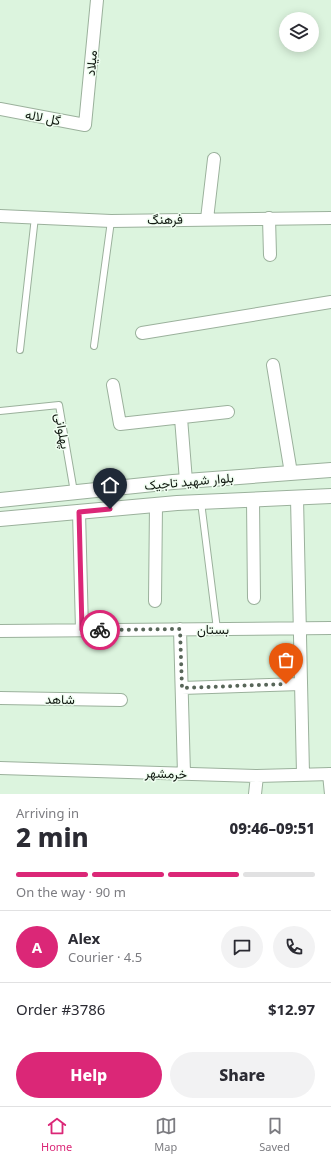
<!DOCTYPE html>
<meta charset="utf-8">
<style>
:root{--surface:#fff;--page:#f2f2f3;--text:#2b2b33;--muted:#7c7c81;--line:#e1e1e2;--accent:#db2777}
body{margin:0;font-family:"Noto Sans",Vazirmatn,sans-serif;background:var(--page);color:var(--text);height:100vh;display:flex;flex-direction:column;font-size:15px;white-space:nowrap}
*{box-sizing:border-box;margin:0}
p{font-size:13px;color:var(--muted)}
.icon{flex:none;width:22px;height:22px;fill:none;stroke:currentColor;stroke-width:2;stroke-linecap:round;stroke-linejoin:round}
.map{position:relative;height:794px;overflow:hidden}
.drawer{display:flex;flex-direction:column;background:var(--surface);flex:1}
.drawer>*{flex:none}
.controls{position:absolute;left:279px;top:12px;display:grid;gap:8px}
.controls a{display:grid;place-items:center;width:40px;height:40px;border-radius:50%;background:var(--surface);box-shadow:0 2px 10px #0003;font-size:20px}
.pin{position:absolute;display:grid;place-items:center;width:34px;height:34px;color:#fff;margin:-41px -17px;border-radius:50% 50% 50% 0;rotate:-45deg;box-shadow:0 0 4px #0007}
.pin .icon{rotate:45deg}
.courier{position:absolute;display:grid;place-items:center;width:40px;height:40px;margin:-20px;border:3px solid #db2777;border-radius:50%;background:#fff;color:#222;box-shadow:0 1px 5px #0007}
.head em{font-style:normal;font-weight:800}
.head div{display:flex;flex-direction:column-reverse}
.head{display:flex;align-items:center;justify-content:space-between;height:68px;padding:0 16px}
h1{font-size:26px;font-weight:800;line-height:30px}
.bar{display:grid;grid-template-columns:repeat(4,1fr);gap:6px 4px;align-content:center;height:48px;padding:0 16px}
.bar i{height:5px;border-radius:3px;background:var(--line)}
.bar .on{background:var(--accent)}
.bar p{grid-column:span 4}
.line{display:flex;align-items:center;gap:10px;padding:0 16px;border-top:1px solid var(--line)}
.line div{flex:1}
.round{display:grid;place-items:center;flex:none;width:42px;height:42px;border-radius:21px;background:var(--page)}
.button{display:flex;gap:8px;margin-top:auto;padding:8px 16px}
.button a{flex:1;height:46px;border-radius:24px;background:var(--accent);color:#fff;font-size:16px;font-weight:800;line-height:46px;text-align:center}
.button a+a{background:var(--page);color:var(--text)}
.tab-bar{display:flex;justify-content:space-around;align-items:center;height:56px;border-top:1px solid var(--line);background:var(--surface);font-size:11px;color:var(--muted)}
.tab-bar a{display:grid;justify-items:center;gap:2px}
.tab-bar .on{color:var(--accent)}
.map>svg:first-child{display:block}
</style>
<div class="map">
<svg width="331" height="794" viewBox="0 0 331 794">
<rect width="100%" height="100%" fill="#dcf4de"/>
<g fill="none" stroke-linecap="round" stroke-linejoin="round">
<defs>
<path id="service" d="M94 346 111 221
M20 350 35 217
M0 411 59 405 74 492
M201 502 217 629"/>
<path id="minor" d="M0 109 85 125 97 0
M0 216 111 221 331 218
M269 218 270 255
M207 219 214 159
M142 333 331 302
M273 365 291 473
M113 385 120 424 228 412
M181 418 186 481
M297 498 303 774
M253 500 254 598
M79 512 82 630
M155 601 156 505
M180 629 184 774
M0 631 331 628
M182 688 301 684
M0 698 121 700
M0 768 257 776 331 774
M329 774 331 794
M255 794 257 776"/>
<path id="tertiary" d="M0 500 173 482 331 470
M0 519 177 503 331 496"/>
</defs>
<!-- service casing -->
<use href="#service" stroke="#9bb19c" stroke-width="8"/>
<!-- minor casing -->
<use href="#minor" stroke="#9bb19c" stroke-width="14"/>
<!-- tertiary casing -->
<use href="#tertiary" stroke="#9bb19c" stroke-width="16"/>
<!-- service -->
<use href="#service" stroke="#fff" stroke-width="6"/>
<!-- minor -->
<use href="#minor" stroke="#fff" stroke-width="12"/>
<!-- tertiary -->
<use href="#tertiary" stroke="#fff" stroke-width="14"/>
</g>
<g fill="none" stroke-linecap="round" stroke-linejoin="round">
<!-- done -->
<path stroke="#586659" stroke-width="4" stroke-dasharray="0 7.2" d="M100 630 180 629 182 688 286 684"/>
<!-- route -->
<path stroke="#db2777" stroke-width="5" d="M100 630H82L79 512 110 509"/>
</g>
<g text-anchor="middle" stroke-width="3" stroke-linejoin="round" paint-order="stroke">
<!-- street labels -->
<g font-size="13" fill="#111911" stroke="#f0fef1">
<text transform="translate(91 63) rotate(-85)" y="5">میلاد</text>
<text transform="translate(43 117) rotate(11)" y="5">گل لاله</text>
<text transform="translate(165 219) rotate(-1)" y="5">فرهنگ</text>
<text transform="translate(63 431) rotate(80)" y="5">پهلوانی</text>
<text transform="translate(189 481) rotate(-5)" y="5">بلوار شهید تاجیک</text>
<text x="213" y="634">بستان</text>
<text transform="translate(60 699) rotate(1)" y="5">شاهد</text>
<text transform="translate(166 773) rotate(2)" y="5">خرمشهر</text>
</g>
</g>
</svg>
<div class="controls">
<a><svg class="icon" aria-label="layers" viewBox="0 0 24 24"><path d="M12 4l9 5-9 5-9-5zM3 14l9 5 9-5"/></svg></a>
</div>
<div class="pin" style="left:286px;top:684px;background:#ea580c"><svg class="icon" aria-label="bag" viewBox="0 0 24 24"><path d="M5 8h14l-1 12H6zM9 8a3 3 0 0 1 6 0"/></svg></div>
<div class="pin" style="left:110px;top:509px;background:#1f2937"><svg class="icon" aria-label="home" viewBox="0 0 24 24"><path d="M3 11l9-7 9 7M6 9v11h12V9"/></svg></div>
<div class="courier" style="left:100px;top:630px"><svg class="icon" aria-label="bike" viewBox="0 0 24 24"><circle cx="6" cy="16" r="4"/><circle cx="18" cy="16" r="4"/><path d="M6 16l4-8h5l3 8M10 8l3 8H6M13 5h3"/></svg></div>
</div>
<section class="drawer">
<div class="head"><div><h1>2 min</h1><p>Arriving in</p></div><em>09:46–09:51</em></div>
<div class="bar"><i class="on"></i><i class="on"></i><i class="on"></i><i></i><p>On the way · 90 m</p></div>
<div class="line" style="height:72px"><b class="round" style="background:var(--accent);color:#fff">A</b><div><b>Alex</b><p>Courier · 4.5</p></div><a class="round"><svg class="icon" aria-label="chat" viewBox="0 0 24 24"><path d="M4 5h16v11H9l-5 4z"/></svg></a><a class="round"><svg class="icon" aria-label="phone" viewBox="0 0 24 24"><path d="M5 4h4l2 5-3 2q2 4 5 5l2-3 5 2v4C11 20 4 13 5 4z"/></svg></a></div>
<div class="line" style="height:52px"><div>Order #3786</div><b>$12.97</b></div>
<div class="button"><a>Help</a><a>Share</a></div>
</section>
<nav class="tab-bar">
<a class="on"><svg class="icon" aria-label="home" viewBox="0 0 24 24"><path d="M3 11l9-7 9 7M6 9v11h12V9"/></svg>Home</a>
<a><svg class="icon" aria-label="map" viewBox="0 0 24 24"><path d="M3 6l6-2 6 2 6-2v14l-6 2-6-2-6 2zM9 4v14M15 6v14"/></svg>Map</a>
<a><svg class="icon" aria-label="saved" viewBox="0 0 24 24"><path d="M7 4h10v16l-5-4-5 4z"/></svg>Saved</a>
</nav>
